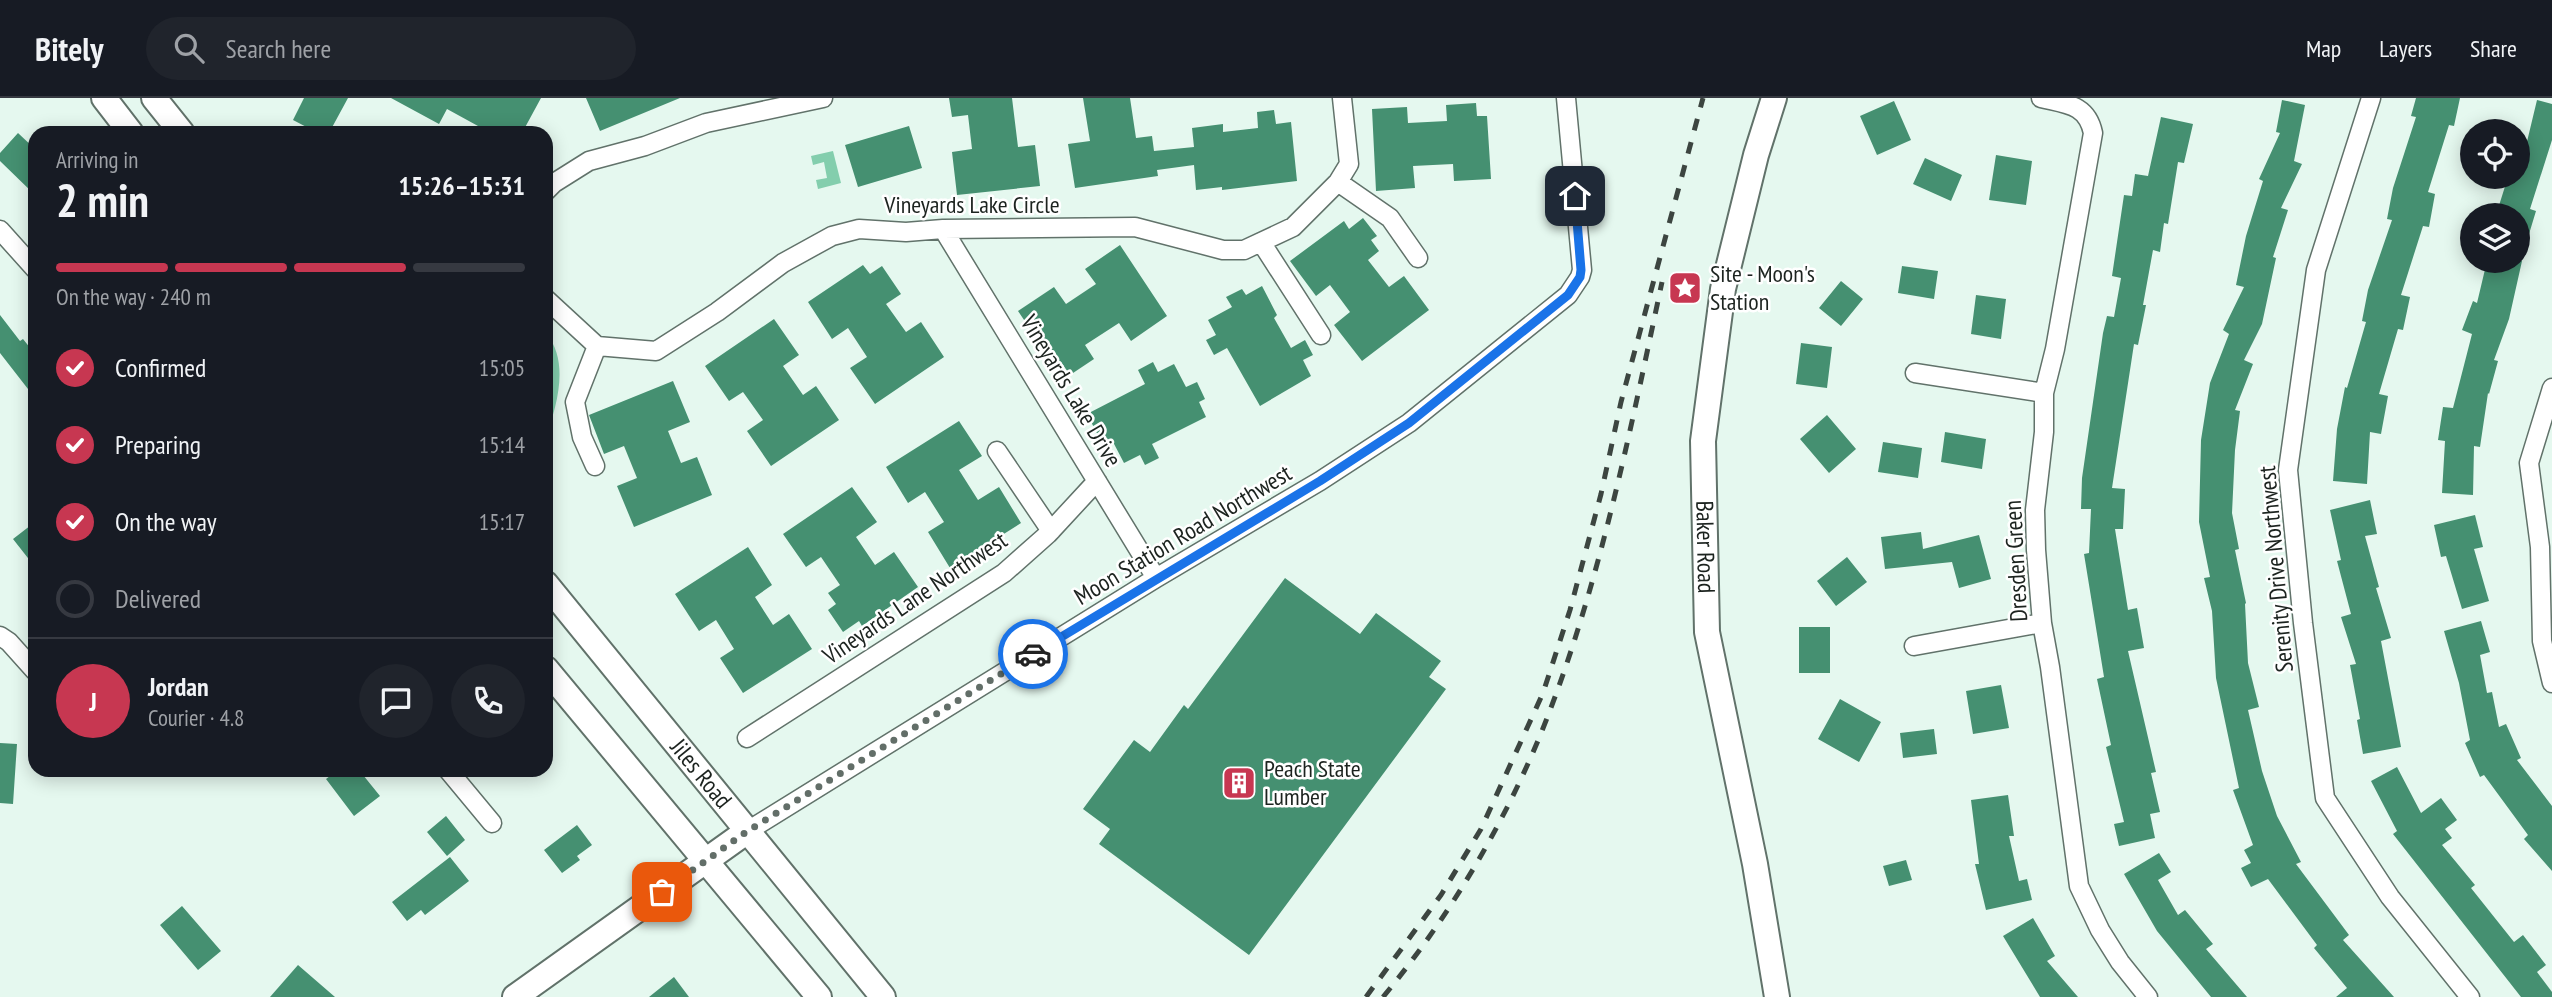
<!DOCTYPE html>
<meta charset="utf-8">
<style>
:root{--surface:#171b24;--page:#20242c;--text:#f1f3f6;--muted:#9ea1a6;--line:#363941;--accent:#c73751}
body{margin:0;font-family:"PT Sans Narrow",sans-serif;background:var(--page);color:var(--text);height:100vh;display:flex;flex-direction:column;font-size:26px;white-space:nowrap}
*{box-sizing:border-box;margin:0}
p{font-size:23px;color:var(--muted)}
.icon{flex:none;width:38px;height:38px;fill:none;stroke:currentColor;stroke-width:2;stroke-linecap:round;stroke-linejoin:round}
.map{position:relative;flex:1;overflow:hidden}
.side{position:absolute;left:28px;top:28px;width:525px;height:651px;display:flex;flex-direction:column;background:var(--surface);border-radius:21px;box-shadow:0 4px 18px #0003}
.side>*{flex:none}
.tools{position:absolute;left:2460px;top:21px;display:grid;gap:14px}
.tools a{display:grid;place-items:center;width:70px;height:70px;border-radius:50%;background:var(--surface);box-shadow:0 4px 18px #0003;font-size:35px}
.pin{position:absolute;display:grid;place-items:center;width:60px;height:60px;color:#fff;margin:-30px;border-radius:14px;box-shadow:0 4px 10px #0006}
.courier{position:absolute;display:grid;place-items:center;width:70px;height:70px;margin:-35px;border:5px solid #1a73e8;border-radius:50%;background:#fff;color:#222;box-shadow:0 2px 9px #0007}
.overview em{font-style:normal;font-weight:700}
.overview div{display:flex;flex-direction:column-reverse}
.overview{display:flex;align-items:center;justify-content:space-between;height:119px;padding:0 28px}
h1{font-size:46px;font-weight:700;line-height:52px}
.bar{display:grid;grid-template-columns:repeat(4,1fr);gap:10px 7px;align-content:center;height:84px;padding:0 28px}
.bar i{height:9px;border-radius:5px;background:var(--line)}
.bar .active{background:var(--accent)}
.bar p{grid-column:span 4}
.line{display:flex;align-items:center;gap:18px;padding:0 28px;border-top:2px solid var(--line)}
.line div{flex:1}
.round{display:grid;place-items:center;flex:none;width:74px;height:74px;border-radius:37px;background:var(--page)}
ol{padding:0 28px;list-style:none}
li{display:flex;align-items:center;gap:21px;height:77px}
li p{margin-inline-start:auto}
li .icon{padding:7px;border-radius:50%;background:var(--accent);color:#fff;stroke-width:4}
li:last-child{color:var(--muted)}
li i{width:38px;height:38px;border:4px solid var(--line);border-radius:50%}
header{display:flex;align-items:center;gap:42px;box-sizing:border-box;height:98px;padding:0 35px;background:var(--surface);border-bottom:2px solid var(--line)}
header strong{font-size:33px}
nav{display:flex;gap:38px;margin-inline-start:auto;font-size:24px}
.search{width:490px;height:63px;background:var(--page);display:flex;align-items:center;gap:18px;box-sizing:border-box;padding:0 24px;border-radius:38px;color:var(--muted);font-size:26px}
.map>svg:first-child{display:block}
</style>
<header>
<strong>Bitely</strong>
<div class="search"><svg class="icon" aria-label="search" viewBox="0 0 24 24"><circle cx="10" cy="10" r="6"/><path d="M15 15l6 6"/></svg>Search here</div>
<nav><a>Map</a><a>Layers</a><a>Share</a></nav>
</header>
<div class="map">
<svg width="2552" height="899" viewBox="0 0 2552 899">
<rect width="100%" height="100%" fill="#e5f8ef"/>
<!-- water -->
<path fill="#83cead" d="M833 53 841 85 818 91 816 82 827 80 824 64 813 67 811 58Z
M546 235C570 264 557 307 546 339Z"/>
<!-- building -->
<path fill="#459071" d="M304 0H348L329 35H318L293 22Z
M391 0H541L522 35H475L478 28 447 11 439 26Z
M586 0H680L600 33Z
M949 0H1012L1018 49 1035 47 1040 88 957 97 952 54 972 51 968 17 952 19Z
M1083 0H1130L1136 40 1152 38 1154 53 1194 49 1192 30 1223 26V34L1258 30 1257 14 1274 12 1276 26 1291 24 1297 83 1222 92V89L1196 92 1194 67 1157 72 1158 78 1075 90 1068 46 1090 43Z
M2416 0H2460L2454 28 2449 27 2428 94 2435 96 2429 129 2423 128 2401 197 2410 199 2403 232 2398 231 2379 296 2388 298 2381 336 2370 334 2367 386 2333 383 2337 331 2345 289 2347 290 2366 224 2362 223 2368 192 2392 122 2387 121 2393 90 2416 19 2411 18Z
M2282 2 2305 7 2294 63 2302 66 2281 110 2288 112 2273 159 2276 160 2262 226 2244 262 2253 266 2235 312 2240 313 2235 352 2232 415 2239 451 2235 452 2246 505 2245 506 2248 565 2259 609 2248 612 2262 673 2277 718 2301 764 2296 766 2349 837 2343 842 2394 899H2336L2347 890 2314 850 2317 847 2268 781 2251 789 2241 770 2251 765 2244 752 2253 747 2233 692 2239 690 2216 580 2212 513 2204 480 2210 479 2199 424 2201 342 2210 285 2229 236 2223 232 2244 189 2236 187 2246 138 2263 83 2259 81 2280 35 2276 34Z
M2537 2 2552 6V42L2530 111 2536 113 2522 159 2518 158V117H2496L2508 79H2518V50L2525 52Z
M1894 3 1911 42 1877 57 1860 18Z
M1476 5 1477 18H1487L1491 81 1454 83 1453 66 1413 68 1415 90 1376 93 1372 11 1407 9 1408 25 1447 23 1446 7Z
M2161 19 2193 26 2184 65 2178 64 2168 126 2164 125 2160 154 2153 152 2143 207H2146L2138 247 2134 246 2112 390 2125 391 2123 431H2115L2128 512 2137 510 2144 550 2128 553 2156 674 2151 675 2160 714 2150 716 2155 740 2119 748 2114 726 2124 724 2106 649 2111 647 2097 581 2104 579 2084 456 2089 455 2091 411H2081L2082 380 2103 235 2107 218 2114 219 2121 180 2112 178 2124 97 2132 98 2135 76 2148 78Z
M909 28 922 70 858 89 845 47Z
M18 35 35 51V97L0 63V55Z
M1996 57 2032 63 2026 107 1989 102Z
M1925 60 1962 77 1951 103 1913 86Z
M1363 120 1377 138 1371 142 1379 153 1368 162 1389 189 1404 178 1429 212 1362 263 1334 227 1350 214 1330 187 1316 198 1290 163 1344 123 1349 131Z
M1120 147 1167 218 1131 243 1119 225 1085 247 1094 261 1070 277 1061 264 1055 268 1018 213 1054 189 1066 206 1096 186 1085 171Z
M2487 163H2522L2509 221 2494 262 2498 263 2489 296 2488 295 2480 349 2474 348 2473 397 2442 395 2445 343 2438 342 2443 309 2453 310 2472 236 2462 232 2473 203 2477 205Z
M863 167 870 176 882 168 901 196 886 206 906 234 921 224 944 259 875 306 850 270 867 259 848 230 832 241 808 204Z
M1902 168 1938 173 1934 201 1898 195Z
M1841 183 1863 201 1841 228 1819 210Z
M1262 188 1277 217 1274 220 1291 250 1305 242 1313 257 1303 262 1311 278 1260 308 1227 250 1214 257 1206 242 1216 237 1208 222 1232 209 1226 199 1242 191 1246 197Z
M1976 197 2006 201 2001 241 1971 236Z
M0 217 20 243 23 241 35 256V300L0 255Z
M774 221 799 257 783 268 803 297 816 288 839 322 771 368 747 333 763 322 743 294 729 303 705 268Z
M1801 245 1832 249 1827 290 1796 286Z
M1153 264 1158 274 1174 266 1186 289 1197 284 1205 301 1199 304 1206 319 1152 346 1159 360 1145 367 1140 357 1124 365 1112 342 1103 347 1087 316 1145 286 1138 272Z
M673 283 690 324 668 333 681 365 697 359 712 397 634 429 617 388 637 380 624 348 604 356 589 317Z
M1827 317 1856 351 1829 375 1800 341Z
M959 323 982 358 959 372 978 402 999 389 1021 425 950 470 928 434 944 424 925 394 908 405 886 369Z
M1945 334 1986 341 1982 371 1941 364Z
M1883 344 1922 350 1918 380 1878 374Z
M852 389 877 424 856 439 875 467 894 454 918 489 862 528 859 523 843 534 828 512 836 506 828 495 840 487 821 459 806 469 783 436Z
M2370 402 2377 436 2365 438 2379 489 2376 490 2391 540 2381 543 2401 649 2363 656 2357 622 2360 621 2350 567 2356 566 2341 519 2351 516 2337 463 2341 462 2330 412Z
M2475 417 2483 449 2474 451 2489 503 2462 511 2446 458 2441 459 2434 427Z
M35 424V469L13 441Z
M1921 434 1923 451 1979 437 1991 481 1959 490 1952 464 1885 471 1881 439Z
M748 449 772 487 755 499 773 527 789 516 812 551 743 595 720 560 734 551 716 522 699 533 675 496Z
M1847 459 1867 484 1836 508 1817 483Z
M1285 480 1360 536 1376 515 1441 563 1429 579 1446 591 1249 857 1099 746 1110 731 1083 711 1134 642 1150 654 1184 607 1188 611Z
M2481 523 2490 554 2480 557 2487 595 2492 594 2499 629 2506 626 2521 660 2517 662 2552 708V773L2524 741 2528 737 2484 677 2480 679 2465 645 2470 642 2459 585 2444 533Z
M1799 529H1830V575H1799Z
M2001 587 2009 630 1973 636 1966 593Z
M1840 601 1881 624 1859 664 1818 641Z
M1934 631 1937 656 1903 660 1900 635Z
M0 645 17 646 13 706 0 705Z
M2397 669 2421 715 2441 700 2457 722 2445 731 2452 740 2442 747 2475 787 2471 790 2514 844 2523 837 2546 867 2537 874 2552 894V899H2521L2393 736 2397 733 2371 683Z
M338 672H359L380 698 354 718 326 681Z
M2008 697 2014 738H2009L2019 783 2027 781 2032 802 1986 812 1975 766H1979L1971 702Z
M446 718 465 742 447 758 427 734Z
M577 727 592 747 577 758 580 762 562 775 544 752Z
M2159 755 2171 774 2158 782 2178 817 2185 812 2213 846 2206 851 2247 899H2211L2157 833 2124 776Z
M450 759 469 783 425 817 421 812 407 823 392 804Z
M1906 762 1912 782 1889 788 1883 768Z
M182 808 221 853 198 872 160 827Z
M2033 820 2055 858 2047 863 2078 899H2040L2003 838Z
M298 867 335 899H270Z
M674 879 689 899H649Z"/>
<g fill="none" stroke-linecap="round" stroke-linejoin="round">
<defs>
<path id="street" d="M2041 0C2066 6 2087 6 2093 35L2055 251 2044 295V334L2035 412 2036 452 2042 525 2050 569 2079 788 2100 832 2120 864 2148 899
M2371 0 2316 172 2288 372 2303 525 2325 700 2390 799 2470 899
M1338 84 1390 120 1418 160
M546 93 554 85 589 63 645 48 706 25 823 0
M943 131 1156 480
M0 132 35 171
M1261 144 1321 237
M546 201 597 248 656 253 717 214 783 165 832 138 859 131 906 134 943 131 1135 129 1223 152H1244L1293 129 1338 84 1349 66 1342 0
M1915 275 2044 295
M2552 290 2529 365 2540 449 2542 543 2552 585
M997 353 1051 433
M595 368 582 339 575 304 597 248
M0 538 9 544 35 573
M1914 548 2042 525
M747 640 1004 475 1048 436 1097 383
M448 672 492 725
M746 734 1156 480 1320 383 1409 325 1568 197 1580 179 1582 172 1566 0"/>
<g id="secondary">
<path d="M104 0 131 35"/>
<path d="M154 0 182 35"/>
<path id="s1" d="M1774 0 1756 57 1723 191 1703 343 1707 534 1755 766 1777 899"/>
<path id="s2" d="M546 486 883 899"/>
<path d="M546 571 819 899"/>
<path d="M515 899 746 734"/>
</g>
</defs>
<!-- street casing -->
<use href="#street" stroke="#61726a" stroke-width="21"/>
<!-- secondary casing -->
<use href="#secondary" stroke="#61726a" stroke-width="28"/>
<!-- street -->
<use href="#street" stroke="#fff" stroke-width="18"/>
<!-- secondary -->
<use href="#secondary" stroke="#fff" stroke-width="24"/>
<!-- rail -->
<path stroke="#3c4540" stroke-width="5" stroke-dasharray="12 12" stroke-linecap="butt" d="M1366 899 1441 797 1481 731 1543 595 1570 512 1601 396 1621 304 1703 0
M1383 899C1452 816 1510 717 1549 615 1602 476 1631 329 1662 184"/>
</g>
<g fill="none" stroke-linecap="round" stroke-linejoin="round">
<!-- done -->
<path stroke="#626e68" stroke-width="7" stroke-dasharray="0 12.6" d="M662 794 746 734 1033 556"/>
<!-- route -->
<path stroke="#1a73e8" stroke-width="9" d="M1033 556 1320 383 1409 325 1568 197 1580 179 1581 172 1575 98"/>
</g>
<!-- icons -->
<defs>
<symbol id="sight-square" viewBox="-11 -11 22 22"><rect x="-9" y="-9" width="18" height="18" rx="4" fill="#c73751" stroke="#fff"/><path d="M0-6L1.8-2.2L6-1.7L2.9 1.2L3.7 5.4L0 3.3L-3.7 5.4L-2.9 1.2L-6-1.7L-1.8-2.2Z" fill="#fff"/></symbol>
<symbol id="building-square" viewBox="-11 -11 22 22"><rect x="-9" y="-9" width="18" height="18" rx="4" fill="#c73751" stroke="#fff"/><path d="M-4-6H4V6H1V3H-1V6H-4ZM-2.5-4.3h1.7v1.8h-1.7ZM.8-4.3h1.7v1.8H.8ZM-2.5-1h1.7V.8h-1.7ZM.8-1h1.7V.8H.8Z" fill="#fff"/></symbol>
</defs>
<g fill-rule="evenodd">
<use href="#sight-square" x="1666" y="171" width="38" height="38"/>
<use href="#building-square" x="1220" y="666" width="38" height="38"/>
</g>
<g text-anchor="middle" stroke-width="5" stroke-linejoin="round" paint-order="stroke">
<!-- street labels -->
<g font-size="24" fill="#1c231f" stroke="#fff">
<text x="972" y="115">Vineyards Lake Circle</text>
<text transform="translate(1071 293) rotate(59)" y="8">Vineyards Lake Drive</text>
<text transform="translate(1183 437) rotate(-31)" y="8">Moon Station Road Northwest</text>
<text dy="8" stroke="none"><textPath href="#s1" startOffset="457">Baker Road</textPath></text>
<text transform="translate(2016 463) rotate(-93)" y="8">Dresden Green</text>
<text transform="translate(2276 471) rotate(-95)" y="8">Serenity Drive Northwest</text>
<text transform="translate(915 500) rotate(-34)" y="8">Vineyards Lane Northwest</text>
<text dy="8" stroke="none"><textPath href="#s2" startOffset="245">Jiles Road</textPath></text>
</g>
<!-- poi labels -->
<g font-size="24" fill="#1c231f" stroke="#fff" text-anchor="start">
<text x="1710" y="184">Site - Moon's<tspan x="1710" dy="28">Station</tspan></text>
<text x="1264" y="679">Peach State<tspan x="1264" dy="28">Lumber</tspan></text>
</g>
</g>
</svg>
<div class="tools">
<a><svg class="icon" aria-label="locate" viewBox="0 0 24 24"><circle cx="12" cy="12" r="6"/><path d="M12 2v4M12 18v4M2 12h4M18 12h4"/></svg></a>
<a><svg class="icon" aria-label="layers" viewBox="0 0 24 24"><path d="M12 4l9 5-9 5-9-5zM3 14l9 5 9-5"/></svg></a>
</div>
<div class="pin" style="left:662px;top:794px;background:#ea580c"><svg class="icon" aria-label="bag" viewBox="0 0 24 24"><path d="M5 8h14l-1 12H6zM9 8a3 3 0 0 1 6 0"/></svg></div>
<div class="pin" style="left:1575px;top:98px;background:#1f2937"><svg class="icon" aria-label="home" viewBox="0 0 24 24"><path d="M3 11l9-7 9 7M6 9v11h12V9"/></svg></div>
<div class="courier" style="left:1033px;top:556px"><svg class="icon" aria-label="car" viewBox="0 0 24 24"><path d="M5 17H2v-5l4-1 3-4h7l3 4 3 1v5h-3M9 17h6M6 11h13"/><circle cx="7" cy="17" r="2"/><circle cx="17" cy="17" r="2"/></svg></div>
<section class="side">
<div class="overview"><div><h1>2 min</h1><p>Arriving in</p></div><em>15:26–15:31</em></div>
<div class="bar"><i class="active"></i><i class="active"></i><i class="active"></i><i></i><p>On the way · 240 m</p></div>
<ol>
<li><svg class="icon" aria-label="check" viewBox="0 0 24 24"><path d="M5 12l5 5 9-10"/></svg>Confirmed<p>15:05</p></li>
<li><svg class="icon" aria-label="check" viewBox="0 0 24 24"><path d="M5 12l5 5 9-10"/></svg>Preparing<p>15:14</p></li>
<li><svg class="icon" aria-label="check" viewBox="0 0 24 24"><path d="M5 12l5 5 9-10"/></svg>On the way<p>15:17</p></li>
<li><i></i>Delivered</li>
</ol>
<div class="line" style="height:126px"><b class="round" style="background:var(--accent);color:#fff">J</b><div><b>Jordan</b><p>Courier · 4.8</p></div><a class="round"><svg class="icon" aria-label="chat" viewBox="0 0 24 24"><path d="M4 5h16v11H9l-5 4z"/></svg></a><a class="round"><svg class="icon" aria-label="phone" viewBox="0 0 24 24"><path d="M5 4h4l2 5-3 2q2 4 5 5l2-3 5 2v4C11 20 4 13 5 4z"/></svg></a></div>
</section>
</div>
